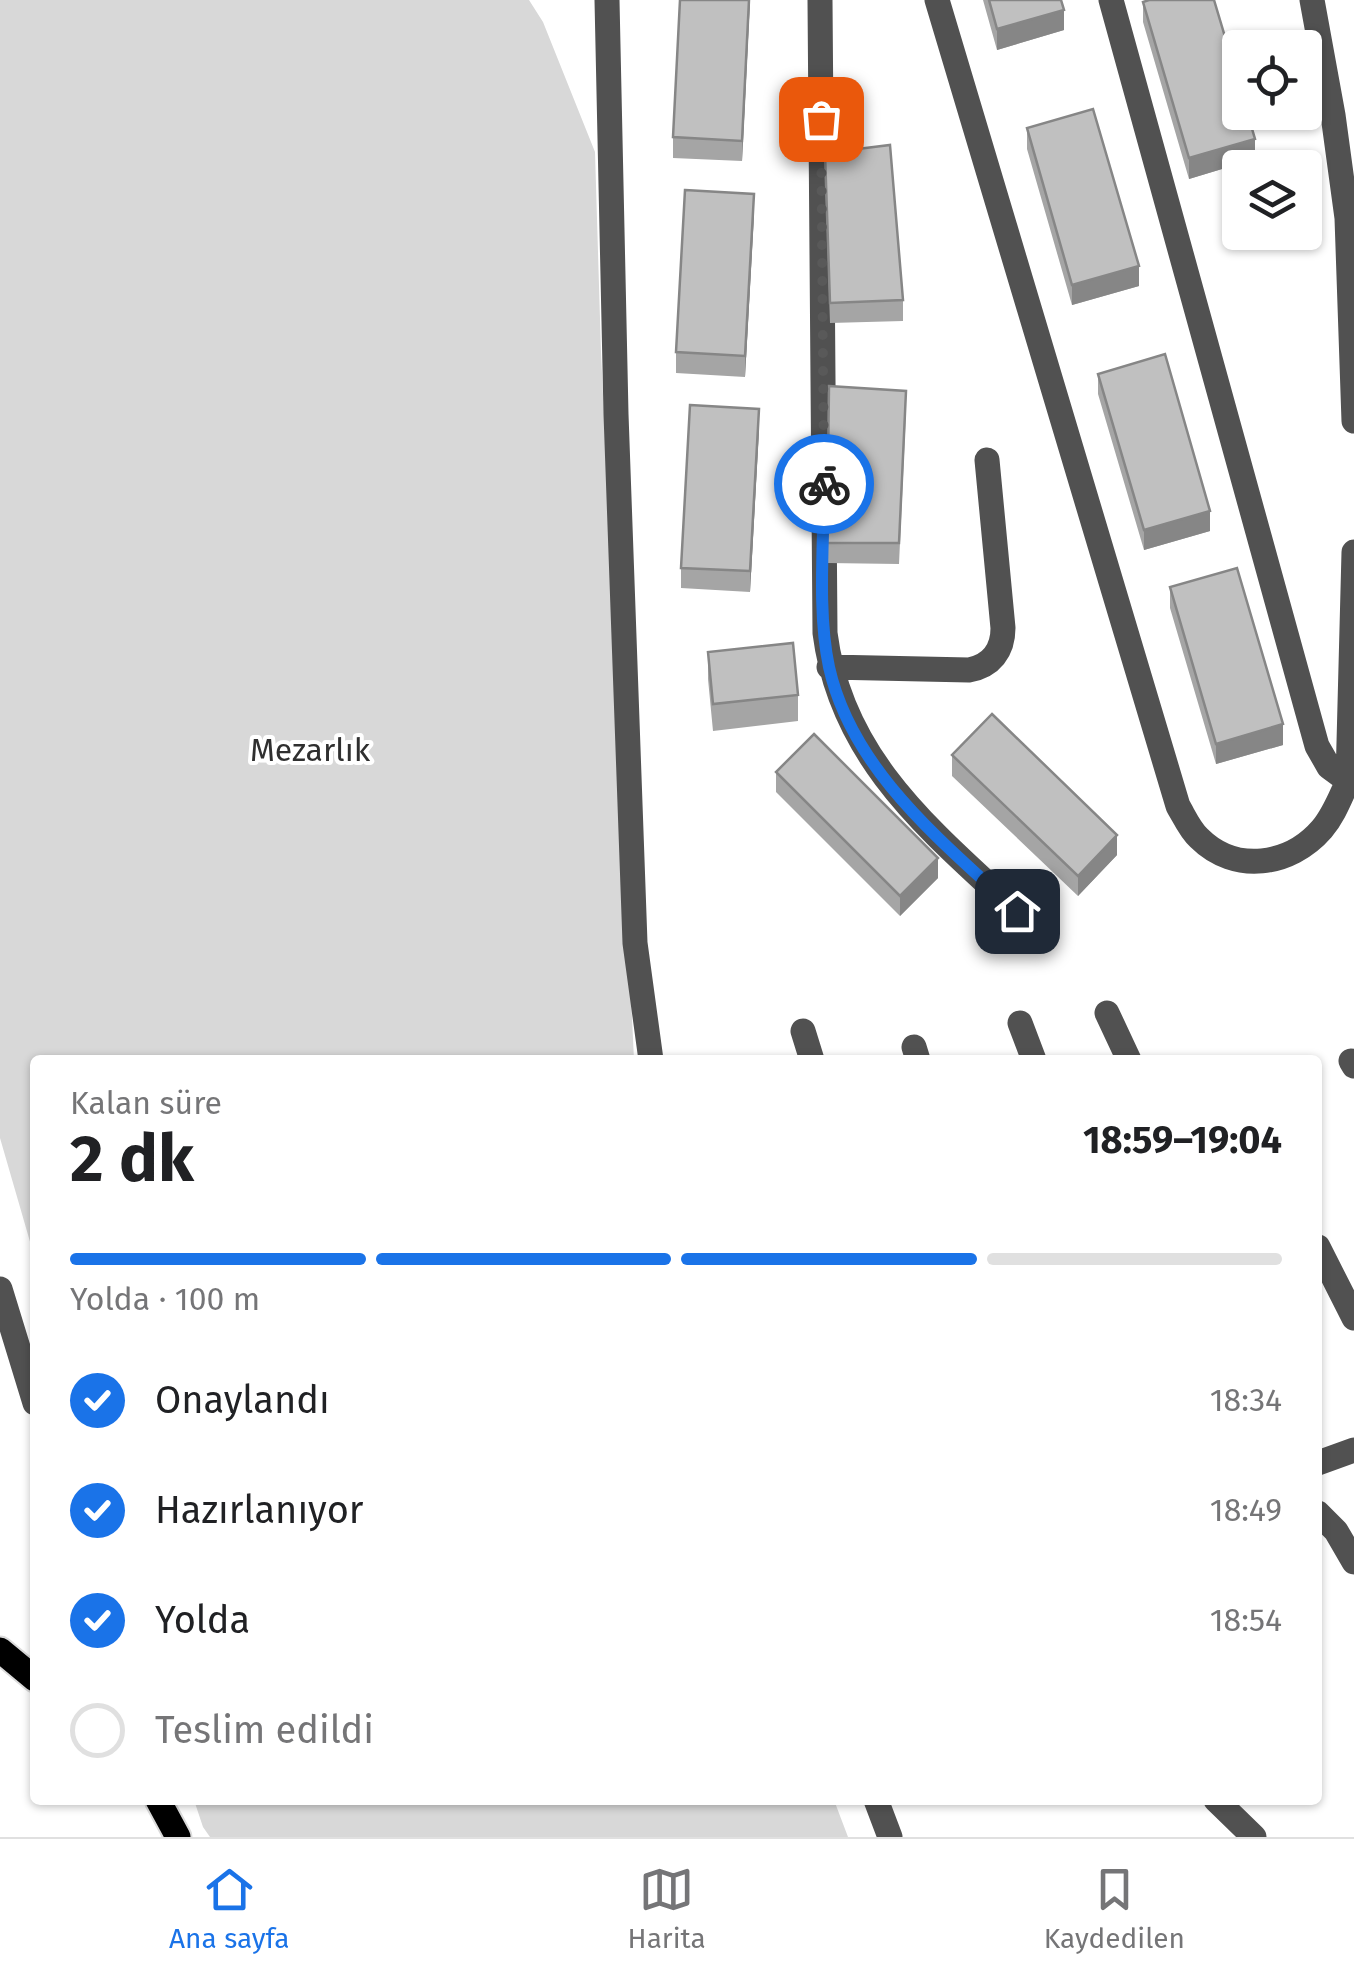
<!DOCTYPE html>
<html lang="tr">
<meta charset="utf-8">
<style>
:root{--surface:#fff;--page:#f6f6f6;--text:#202124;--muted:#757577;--line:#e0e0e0;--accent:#1a73e8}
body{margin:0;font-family:"Fira Sans",sans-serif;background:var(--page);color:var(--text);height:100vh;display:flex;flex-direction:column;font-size:38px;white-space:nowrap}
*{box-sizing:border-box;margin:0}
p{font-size:32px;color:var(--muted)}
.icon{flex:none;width:55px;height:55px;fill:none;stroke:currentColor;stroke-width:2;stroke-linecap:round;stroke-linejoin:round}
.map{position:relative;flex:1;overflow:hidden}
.sheet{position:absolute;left:30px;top:1055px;width:1292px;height:750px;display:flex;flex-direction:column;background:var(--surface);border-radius:10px;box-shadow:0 2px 8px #0004}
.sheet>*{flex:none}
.fabs{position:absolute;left:1222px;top:30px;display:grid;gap:20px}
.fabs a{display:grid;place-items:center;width:100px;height:100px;border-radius:10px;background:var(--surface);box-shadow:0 2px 8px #0004;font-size:50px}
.pin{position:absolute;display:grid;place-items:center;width:85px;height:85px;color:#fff;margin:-42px;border-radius:20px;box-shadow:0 5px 15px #0006}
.courier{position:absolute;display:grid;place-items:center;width:100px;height:100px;margin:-50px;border:8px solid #1a73e8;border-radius:50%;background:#fff;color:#222;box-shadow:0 2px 12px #0007}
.summary em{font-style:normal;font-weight:700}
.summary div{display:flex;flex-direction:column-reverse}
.summary{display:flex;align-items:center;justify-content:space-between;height:170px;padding:0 40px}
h1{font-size:65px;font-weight:700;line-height:75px}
.bar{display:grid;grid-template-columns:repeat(4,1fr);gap:15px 10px;align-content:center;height:120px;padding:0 40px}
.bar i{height:12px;border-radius:8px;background:var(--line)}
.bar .on{background:var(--accent)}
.bar p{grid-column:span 4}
ol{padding:0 40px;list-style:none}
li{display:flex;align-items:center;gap:30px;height:110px}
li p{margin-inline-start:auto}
li .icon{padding:10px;border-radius:50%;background:var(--accent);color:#fff;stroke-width:4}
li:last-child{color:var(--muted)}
li i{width:55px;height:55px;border:5px solid var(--line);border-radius:50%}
.tab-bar{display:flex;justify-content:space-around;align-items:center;height:140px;border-top:2px solid var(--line);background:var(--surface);font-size:28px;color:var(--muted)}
.tab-bar a{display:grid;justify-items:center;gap:5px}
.tab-bar .on{color:var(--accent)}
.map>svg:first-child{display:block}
</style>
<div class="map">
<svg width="1354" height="1837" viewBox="0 0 1354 1837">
<rect width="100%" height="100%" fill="#fff"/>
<!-- green -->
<path fill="#d8d8d8" d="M0 0H529L543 22 595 152 601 352 634 1060H35V1259L0 1138Z
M194 1800H834L848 1837H210L203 1827Z"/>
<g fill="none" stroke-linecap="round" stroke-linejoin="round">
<defs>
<path id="major" d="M0 1650 35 1679
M158 1800 178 1837"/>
</defs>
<!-- major casing -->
<use href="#major" stroke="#dbdbdb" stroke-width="29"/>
<!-- minor -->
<path stroke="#515151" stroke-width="25" d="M607 0 616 414 635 943 651 1060
M820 0 825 633C841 759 930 830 1017 911
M937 0 1178 806C1184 816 1190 830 1199 838 1235 874 1290 866 1322 829 1334 815 1340 798 1348 781L1354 552
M1111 0 1317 746 1329 767 1348 781
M1312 0 1333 115 1347 218 1354 421
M829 667 969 670C991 666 1003 651 1003 628L987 460
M1107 1013 1129 1060
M1020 1023 1034 1060
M803 1031 812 1060
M914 1047 918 1060
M1351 1061 1354 1066
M1318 1247 1354 1318
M0 1289 35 1403
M1318 1463 1354 1450
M1318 1513 1336 1531 1354 1562
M876 1800 890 1837
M1216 1800 1254 1837"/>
<!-- major -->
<use href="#major" stroke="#000" stroke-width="25"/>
</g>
<!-- wall -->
<path fill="#a5a5a5" d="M750 0 742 161 673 158V137Z
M983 0H1061L1064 30 997 50Z
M1143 2 1255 159 1189 179 1143 22Z
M1027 128 1139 286 1072 305 1027 149Z
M825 174 903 300V321L830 323Z
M754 214 745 377 676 373V352Z
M1098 374 1210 531 1144 550 1098 394Z
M829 386 906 412 899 564 827 563Z
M759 429 750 592 681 588V568Z
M1170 587 1283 745 1216 764 1170 608Z
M708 652 798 695V721L713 731 708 679Z
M952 755 1117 855 1078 896 952 776Z
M776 772 938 878 900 916 776 792Z"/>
<!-- shaded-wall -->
<path fill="#868686" d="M749 0H750L742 161V141Z
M1064 10V30L997 50V29Z
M1255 139V159L1189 179V158Z
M754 194V214L745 377V356Z
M1139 266V286L1072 305V285Z
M759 409V429L750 592V571Z
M1210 511V531L1144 550V530Z
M1283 724V745L1216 764V744Z
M1117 835V855L1078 896V876Z
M938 858V878L900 916V896Z"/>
<!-- building -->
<path fill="#c0c0c0" stroke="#868686" stroke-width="2.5" d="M680 0H749L742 141 673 137Z
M989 0H1061L1064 10 997 29Z
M1149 0H1214L1240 87V112H1247L1255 139 1189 158 1143 2Z
M1093 109 1139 266 1072 285 1027 128Z
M890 145 903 300 830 303 825 153Z
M685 190 754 194 745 356 676 352Z
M1165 354 1210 511 1144 530 1098 374Z
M829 386 906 391 899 543H827Z
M690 405 759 409 750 571 681 568Z
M1237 568 1283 724 1216 744 1170 587Z
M793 643 798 695 713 704 708 652Z
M992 714 1117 835 1078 876 952 755Z
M814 734 938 858 900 896 776 772Z"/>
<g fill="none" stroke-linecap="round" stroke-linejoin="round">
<!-- done -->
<path stroke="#595959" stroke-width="10" stroke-dasharray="0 18" d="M821 119 824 484"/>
<!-- route -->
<path stroke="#1a73e8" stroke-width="12" d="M824 484C824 541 817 611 829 667 852 771 943 842 1017 911"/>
</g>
<g text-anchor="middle" stroke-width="8" stroke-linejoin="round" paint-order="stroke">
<!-- park labels -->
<g font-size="32" fill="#2f2f2f" stroke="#fff">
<text x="310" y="761">Mezarlık</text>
</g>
</g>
</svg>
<div class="fabs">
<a><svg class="icon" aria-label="locate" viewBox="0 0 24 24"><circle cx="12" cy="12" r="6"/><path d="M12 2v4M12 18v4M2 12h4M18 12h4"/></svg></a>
<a><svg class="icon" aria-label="layers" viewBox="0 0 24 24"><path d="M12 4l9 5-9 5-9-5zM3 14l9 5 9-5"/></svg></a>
</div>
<div class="pin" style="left:821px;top:119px;background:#ea580c"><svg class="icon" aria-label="bag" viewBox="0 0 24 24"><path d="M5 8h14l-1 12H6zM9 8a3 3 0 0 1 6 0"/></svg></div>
<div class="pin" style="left:1017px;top:911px;background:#1f2937"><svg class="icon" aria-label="home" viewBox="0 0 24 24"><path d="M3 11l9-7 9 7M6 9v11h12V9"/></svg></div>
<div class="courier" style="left:824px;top:484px"><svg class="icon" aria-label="bike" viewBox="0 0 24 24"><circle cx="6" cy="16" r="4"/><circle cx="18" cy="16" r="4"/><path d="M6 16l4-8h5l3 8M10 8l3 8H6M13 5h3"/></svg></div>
<section class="sheet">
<div class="summary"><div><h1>2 dk</h1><p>Kalan süre</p></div><em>18:59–19:04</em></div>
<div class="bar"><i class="on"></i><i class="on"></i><i class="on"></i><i></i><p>Yolda · 100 m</p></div>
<ol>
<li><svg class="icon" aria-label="check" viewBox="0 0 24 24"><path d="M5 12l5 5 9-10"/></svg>Onaylandı<p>18:34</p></li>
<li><svg class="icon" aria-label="check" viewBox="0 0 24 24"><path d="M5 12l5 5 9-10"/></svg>Hazırlanıyor<p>18:49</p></li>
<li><svg class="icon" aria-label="check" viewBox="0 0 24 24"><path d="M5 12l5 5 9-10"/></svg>Yolda<p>18:54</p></li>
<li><i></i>Teslim edildi</li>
</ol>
</section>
</div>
<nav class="tab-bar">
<a class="on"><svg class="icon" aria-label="home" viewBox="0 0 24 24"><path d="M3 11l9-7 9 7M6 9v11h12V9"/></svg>Ana sayfa</a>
<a><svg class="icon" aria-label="map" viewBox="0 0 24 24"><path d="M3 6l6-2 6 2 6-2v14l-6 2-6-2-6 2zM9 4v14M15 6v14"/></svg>Harita</a>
<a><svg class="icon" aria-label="saved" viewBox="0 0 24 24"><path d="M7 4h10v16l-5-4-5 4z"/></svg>Kaydedilen</a>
</nav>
